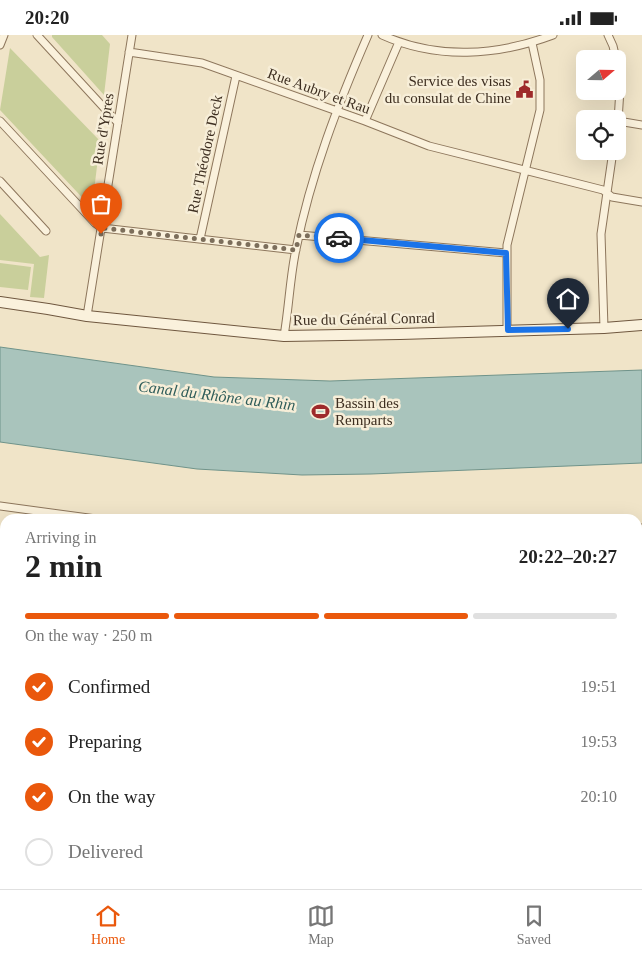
<!DOCTYPE html>
<meta charset="utf-8">
<style>
:root{--surface:#fff;--page:#f2f2f2;--text:#222;--muted:#767676;--line:#e0e0e0;--accent:#ea580c}
body{margin:0;font-family:Georgia,serif;background:var(--page);color:var(--text);height:100vh;display:flex;flex-direction:column;font-size:19px;white-space:nowrap}
*{box-sizing:border-box;margin:0}
p{font-size:16px;color:var(--muted)}
.icon{flex:none;width:28px;height:28px;fill:none;stroke:currentColor;stroke-width:2;stroke-linecap:round;stroke-linejoin:round}
.map{position:relative;flex:1;overflow:hidden}
.details{position:absolute;left:0px;top:479px;width:642px;height:376px;display:flex;flex-direction:column;background:var(--surface);border-radius:15px 15px 0 0;box-shadow:0 5px 20px #0002}
.details>*{flex:none}
.needle{width:32px;rotate:70deg}
.tools{position:absolute;left:576px;top:15px;display:grid;gap:10px}
.tools a{display:grid;place-items:center;width:50px;height:50px;border-radius:8px;background:var(--surface);box-shadow:0 5px 20px #0002;font-size:25px}
.pin{position:absolute;display:grid;place-items:center;width:42px;height:42px;color:#fff;margin:-51px -21px;border-radius:50% 50% 50% 0;rotate:-45deg;box-shadow:0 0 5px #0007}
.pin .icon{rotate:45deg}
.courier{position:absolute;display:grid;place-items:center;width:50px;height:50px;margin:-25px;border:4px solid #1a73e8;border-radius:50%;background:#fff;color:#222;box-shadow:0 1px 6px #0007}
.summary em{font-style:normal;font-weight:600}
.summary div{display:flex;flex-direction:column-reverse}
.summary{display:flex;align-items:center;justify-content:space-between;height:85px;padding:0 25px}
h1{font-size:32px;font-weight:600;line-height:38px}
.bar{display:grid;grid-template-columns:repeat(4,1fr);gap:8px 5px;align-content:center;height:60px;padding:0 25px}
.bar i{height:6px;border-radius:4px;background:var(--line)}
.bar .active{background:var(--accent)}
.bar p{grid-column:span 4}
ol{padding:0 25px;list-style:none}
li{display:flex;align-items:center;gap:15px;height:55px}
li p{margin-inline-start:auto}
li .icon{padding:5px;border-radius:50%;background:var(--accent);color:#fff;stroke-width:4}
li:last-child{color:var(--muted)}
li i{width:28px;height:28px;border:2px solid var(--line);border-radius:50%}
.status{display:flex;justify-content:space-between;align-items:center;height:35px;padding:0 25px;background:var(--surface);direction:ltr}
.status svg{height:14px;fill:currentColor}
.tab-bar{display:flex;justify-content:space-around;align-items:center;height:70px;border-top:1px solid var(--line);background:var(--surface);font-size:14px;color:var(--muted)}
.tab-bar a{display:grid;justify-items:center;gap:2px}
.tab-bar .active{color:var(--accent)}
.map>svg:first-child{display:block}
</style>
<div class="status"><b>20:20</b><svg viewBox="0 0 49 12"><path d="M0 12V9h3v3zM5 12V6h3v6zM10 12V3h3v9zM15 12V0h3v12zM26 1h20v11H26zM47 4h2v5h-2z"/></svg></div>
<div class="map">
<svg width="642" height="854" viewBox="0 0 642 854">
<rect width="100%" height="100%" fill="#f0e4c8"/>
<!-- green -->
<path fill="#c9cf9b" d="M52 0H102L110 9 104 60 52 2Z
M10 13 100 106 92 173 0 75Z
M0 179 40 222 49 220 44 263 30 262 34 229 0 225Z
M0 228 31 232 28 255 0 252Z"/>
<!-- water -->
<path fill="#a9c4bc" stroke="#6f938a" d="M0 312 214 342 330 346 642 335V428L371 439 302 440 197 434 0 407Z"/>
<g fill="none" stroke-linecap="round" stroke-linejoin="round">
<defs>
<path id="street" d="M37 0 118 88
M382 0C437 25 497 21 553 0
M608 0 613 11 616 24
M0 10 4 0
M129 17 202 28 365 86 429 111 603 155 612 162 642 167
M618 30 620 54 618 86
M0 86 95 188 102 193 296 215
M365 86 399 7
M618 86 642 90
M0 146 46 196
M299 200 506 218
M200 204 236 41
M87 281 132 0
M604 293 601 199 613 116
M507 295V210L540 75V45L532 8
M284 301C289 272 290 242 296 214 311 139 338 69 368 0
M0 471 96 484
M638 493H642
M0 595 5 596
M638 787 642 788
M290 854 292 850"/>
<path id="secondary" d="M0 267 48 274 87 281 284 301 400 299 604 293 642 290
M638 618 642 619
M0 739 5 740"/>
</defs>
<!-- street casing -->
<use href="#street" stroke="#8d765c" stroke-width="9"/>
<!-- secondary casing -->
<use href="#secondary" stroke="#6f573f" stroke-width="12"/>
<!-- street -->
<use href="#street" stroke="#faf1dc" stroke-width="7"/>
<!-- secondary -->
<use href="#secondary" stroke="#faf1dc" stroke-width="10"/>
<!-- rail -->
<path stroke="#3d2e20" stroke-width="2.5" stroke-dasharray="9 9" stroke-linecap="butt" d="M638 655H642
M0 776H5
M0 791 5 792
M265 850 273 854"/>
</g>
<g fill="none" stroke-linecap="round" stroke-linejoin="round">
<!-- done -->
<path stroke="#7c6e5b" stroke-width="5" stroke-dasharray="0 9" d="M101 199 102 193 296 215 299 200 339 203"/>
<!-- route -->
<path stroke="#1a73e8" stroke-width="6" d="M339 203 506 218 508 295 568 294"/>
</g>
<!-- icons -->
<defs>
<symbol id="civic-bare" viewBox="-9 -9 18 18"><path d="M-.6-6.5H3V-4.5H.6V-3L4-1V1h2V6H-6V1h2V-1L-.6-3ZM-1.2 2.5V6h2.4V2.5Z" fill="#9e2a2b" stroke="#f7eed8" stroke-width="2.5" paint-order="stroke"/></symbol>
<symbol id="stadium-bare" viewBox="-9 -9 18 18"><path d="M0-5a6.5 5 0 1 0 0 10a6.5 5 0 1 0 0-10ZM-3.5-1.8h7v3.6h-7Z" fill="#9e2a2b" stroke="#f7eed8" stroke-width="2.5" paint-order="stroke"/></symbol>
</defs>
<g fill-rule="evenodd">
<use href="#civic-bare" x="512" y="42" width="25" height="25"/>
<use href="#stadium-bare" x="308" y="364" width="25" height="25"/>
</g>
<g text-anchor="middle" stroke-width="5" stroke-linejoin="round" paint-order="stroke">
<!-- poi labels -->
<g font-size="15" fill="#3d2e20" stroke="#f7eed8" text-anchor="end">
<text x="511" y="51">Service des visas<tspan x="511" dy="17">du consulat de Chine</tspan></text>
<text x="335" y="373" text-anchor="start">Bassin des<tspan x="335" dy="17">Remparts</tspan></text>
</g>
<!-- street labels -->
<g font-size="15" fill="#3d2e20" stroke="#f7eed8">
<text transform="translate(319 56) rotate(20)" y="5">Rue Aubry et Rau</text>
<text transform="translate(103 94) rotate(-81)" y="5">Rue d'Ypres</text>
<text transform="translate(205 119) rotate(-78)" y="5">Rue Théodore Deck</text>
<text transform="translate(364 284) rotate(-1)" y="5">Rue du Général Conrad</text>
</g>
<!-- water labels -->
<g font-size="16" font-style="italic" fill="#2f5d5a" stroke="#f7eed8">
<text transform="translate(217 360) rotate(7)" y="6">Canal du Rhône au Rhin</text>
</g>
</g>
</svg>
<div class="tools">
<a><svg class="needle" viewBox="-14 -14 28 28"><path d="M0-13l5 13h-10z" fill="#e53935"/><path d="M0 13l5-13h-10z" fill="#767676"/></svg></a>
<a><svg class="icon" aria-label="locate" viewBox="0 0 24 24"><circle cx="12" cy="12" r="6"/><path d="M12 2v4M12 18v4M2 12h4M18 12h4"/></svg></a>
</div>
<div class="pin" style="left:101px;top:199px;background:#ea580c"><svg class="icon" aria-label="bag" viewBox="0 0 24 24"><path d="M5 8h14l-1 12H6zM9 8a3 3 0 0 1 6 0"/></svg></div>
<div class="pin" style="left:568px;top:294px;background:#1f2937"><svg class="icon" aria-label="home" viewBox="0 0 24 24"><path d="M3 11l9-7 9 7M6 9v11h12V9"/></svg></div>
<div class="courier" style="left:339px;top:203px"><svg class="icon" aria-label="car" viewBox="0 0 24 24"><path d="M5 17H2v-5l4-1 3-4h7l3 4 3 1v5h-3M9 17h6M6 11h13"/><circle cx="7" cy="17" r="2"/><circle cx="17" cy="17" r="2"/></svg></div>
<section class="details">
<div class="summary"><div><h1>2 min</h1><p>Arriving in</p></div><em>20:22–20:27</em></div>
<div class="bar"><i class="active"></i><i class="active"></i><i class="active"></i><i></i><p>On the way · 250 m</p></div>
<ol>
<li><svg class="icon" aria-label="check" viewBox="0 0 24 24"><path d="M5 12l5 5 9-10"/></svg>Confirmed<p>19:51</p></li>
<li><svg class="icon" aria-label="check" viewBox="0 0 24 24"><path d="M5 12l5 5 9-10"/></svg>Preparing<p>19:53</p></li>
<li><svg class="icon" aria-label="check" viewBox="0 0 24 24"><path d="M5 12l5 5 9-10"/></svg>On the way<p>20:10</p></li>
<li><i></i>Delivered</li>
</ol>
</section>
</div>
<nav class="tab-bar">
<a class="active"><svg class="icon" aria-label="home" viewBox="0 0 24 24"><path d="M3 11l9-7 9 7M6 9v11h12V9"/></svg>Home</a>
<a><svg class="icon" aria-label="map" viewBox="0 0 24 24"><path d="M3 6l6-2 6 2 6-2v14l-6 2-6-2-6 2zM9 4v14M15 6v14"/></svg>Map</a>
<a><svg class="icon" aria-label="saved" viewBox="0 0 24 24"><path d="M7 4h10v16l-5-4-5 4z"/></svg>Saved</a>
</nav>
